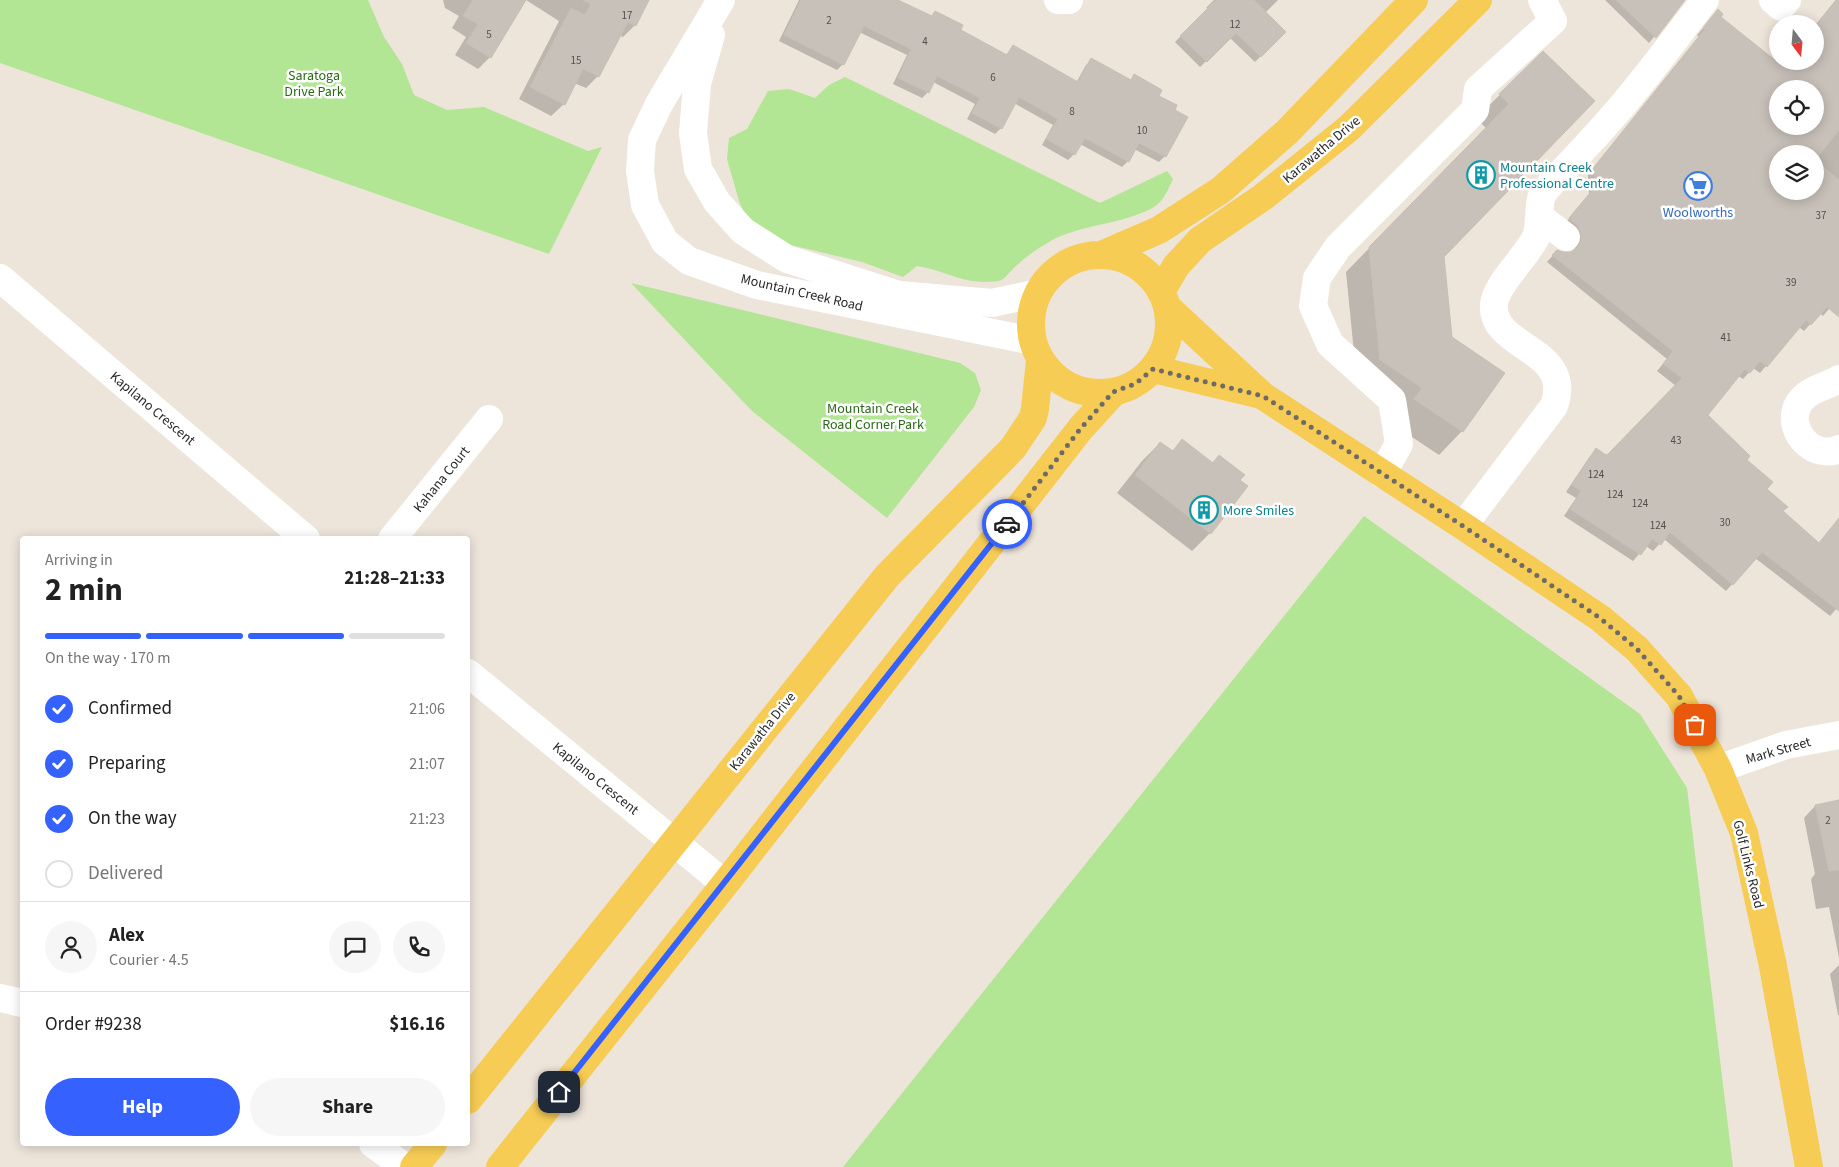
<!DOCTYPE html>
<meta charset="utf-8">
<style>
:root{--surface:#fff;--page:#f6f6f6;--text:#222;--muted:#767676;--line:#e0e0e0;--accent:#3561ff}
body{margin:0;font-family:"Source Sans 3",sans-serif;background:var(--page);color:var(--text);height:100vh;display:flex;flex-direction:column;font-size:19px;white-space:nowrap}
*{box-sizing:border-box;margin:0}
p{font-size:16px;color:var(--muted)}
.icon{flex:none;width:28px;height:28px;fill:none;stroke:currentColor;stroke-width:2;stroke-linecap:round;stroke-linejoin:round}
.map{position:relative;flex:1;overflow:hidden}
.sheet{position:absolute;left:20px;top:536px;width:450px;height:610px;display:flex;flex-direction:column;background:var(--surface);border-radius:5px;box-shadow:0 2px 12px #0003}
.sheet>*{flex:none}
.needle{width:32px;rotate:164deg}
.fabs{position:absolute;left:1769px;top:15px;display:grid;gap:10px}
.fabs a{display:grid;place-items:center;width:55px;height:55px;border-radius:50%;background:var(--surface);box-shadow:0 2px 12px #0003;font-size:25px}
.pin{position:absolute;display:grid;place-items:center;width:42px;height:42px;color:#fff;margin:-21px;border-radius:10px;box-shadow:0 2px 8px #0006}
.courier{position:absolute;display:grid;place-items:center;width:50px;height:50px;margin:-25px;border:4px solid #3561ff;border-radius:50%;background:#fff;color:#222;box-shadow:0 1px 6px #0007}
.head em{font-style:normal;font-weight:700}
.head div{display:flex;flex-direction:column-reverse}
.head{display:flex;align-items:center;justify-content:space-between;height:85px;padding:0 25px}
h1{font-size:32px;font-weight:700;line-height:38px}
.bar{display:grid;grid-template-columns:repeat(4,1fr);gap:8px 5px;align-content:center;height:60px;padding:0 25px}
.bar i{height:6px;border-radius:4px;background:var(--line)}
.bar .on{background:var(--accent)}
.bar p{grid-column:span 4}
.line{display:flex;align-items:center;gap:12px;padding:0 25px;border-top:1px solid var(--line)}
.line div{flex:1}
.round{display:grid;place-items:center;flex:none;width:52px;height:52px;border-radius:26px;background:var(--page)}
ol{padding:0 25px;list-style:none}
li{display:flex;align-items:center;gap:15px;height:55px}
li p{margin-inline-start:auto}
li .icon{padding:5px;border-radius:50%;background:var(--accent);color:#fff;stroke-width:4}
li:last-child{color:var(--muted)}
li i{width:28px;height:28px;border:2px solid var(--line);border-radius:50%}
.cta{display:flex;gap:10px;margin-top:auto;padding:10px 25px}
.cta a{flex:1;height:58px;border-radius:30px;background:var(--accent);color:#fff;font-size:20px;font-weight:700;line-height:58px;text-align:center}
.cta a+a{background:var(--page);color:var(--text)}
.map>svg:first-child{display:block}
</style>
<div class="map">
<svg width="1839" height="1167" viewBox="0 0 1839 1167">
<rect width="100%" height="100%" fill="#ede4da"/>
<!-- green -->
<path fill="#b2e694" d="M0 0H368L384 37 402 64 414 95 447 110 484 107 588 151 602 147 549 254 0 63Z
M845 77 1100 203 1167 171 1173 179C1168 189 1164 201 1154 207 1123 225 1079 224 1049 242 1035 250 1021 260 1010 272 1006 276 1004 280 998 281 965 286 948 271 917 266L903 277 862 262 774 241 746 217 739 201 727 159 729 138 747 129 768 91 789 89 815 98 829 85Z
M631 283 960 363 975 373 981 390 974 407 887 518 752 411Z
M1364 516 1640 714 1687 788 1733 1167H843Z"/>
<!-- shadow -->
<path fill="#0003" fill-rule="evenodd" d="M443 0H525L490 57 478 69 455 55 466 37 452 28 459 16 445 8Z
M526 0H647L635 25 623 37 619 35 598 76 586 88 574 83 564 104 551 116 519 99 559 21Z
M799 0H895L931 17 935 13 959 30 1006 55 1013 46 1076 83 1086 65 1092 60 1130 81 1135 76 1158 96 1165 156 1159 162 1134 149 1128 161 1122 167 1080 144 1074 154 1068 160 1042 145 1053 125 1014 103 1001 128 995 134 967 119 975 104 933 82 928 92 922 98 893 84 907 55 859 32 843 64 837 70 779 41Z
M1214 0H1278L1265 13 1285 32 1255 62 1230 38 1200 67 1175 42 1208 9 1206 8Z
M1605 0H1684L1649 43Z
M1836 0H1839V297L1823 316 1820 313 1804 331 1799 327 1760 373 1753 368 1743 379 1738 376 1707 415 1745 460 1781 511 1818 544 1839 518V606L1830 616 1755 558 1726 591 1664 539 1653 551 1646 546 1633 561 1564 516 1576 498 1566 492 1590 456 1597 450 1606 457 1676 386 1657 371 1667 359 1547 262 1557 251 1563 254 1573 252 1575 247 1574 239 1563 226 1589 194 1588 175 1699 37 1697 35 1718 11 1719 17 1790 74 1815 61V26ZM1778 89H1815V126H1778ZM1778 154H1815V191H1778Z
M1543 53 1443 256 1462 431 1439 455 1391 423 1399 412 1357 383 1346 272 1486 128 1476 118Z
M1183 441 1212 463 1219 457 1238 480 1210 533 1192 551 1117 493 1142 461 1160 443 1171 452Z
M1839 799V958L1829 907 1816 909 1811 879 1815 874 1804 818 1815 806 1836 802Z
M1839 965V1015H1838L1830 974Z"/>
<!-- building -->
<path fill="#c8c1ba" stroke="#c8c0b4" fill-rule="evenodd" d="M473 0H526L491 58 466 43 478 24 463 16Z
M583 0H649L636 26 628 22 599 77 583 69 565 105 530 87 571 8 585 15 591 4Z
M801 0H898L932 16 935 11 963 25 961 30 1007 55 1013 45 1078 82 1091 58 1131 80 1134 74 1162 90 1159 96 1177 105 1175 110 1188 117 1166 157 1139 143 1129 162 1085 138 1075 155 1046 139 1058 119 1019 97 1002 129 972 113 980 98 937 76 929 93 898 78 911 49 864 26 844 65 784 35Z
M1216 0H1254L1286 32 1261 57 1236 33 1207 62 1180 36Z
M1616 0H1685L1656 38Z
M1836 0H1839V130L1815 160 1839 180V317L1827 307 1811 325 1806 320 1767 367 1760 361 1750 373 1745 369 1708 415 1750 456 1747 460 1773 482 1767 489 1788 507 1783 511 1819 543 1839 518V611L1762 552 1733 585 1670 532 1661 545 1652 539 1641 555 1570 509 1581 491 1572 485 1596 448 1606 455 1608 454 1682 378 1663 364 1673 351 1552 255 1557 250 1563 252H1571L1579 246 1581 240V232L1577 225 1569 218 1596 186 1594 167 1705 29 1703 28 1718 9 1723 14 1721 17 1776 61H1815V26ZM1778 89H1815V126H1778ZM1778 154H1815V191H1778Z
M1543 51 1595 101 1444 257 1452 337 1505 373 1463 432 1414 399 1422 388 1380 360 1369 247 1509 104 1499 94Z
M1182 439 1213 463 1219 455 1245 475 1240 480 1248 486 1211 534 1135 475 1160 442 1173 451Z
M1839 800V870L1829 871 1815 805Z"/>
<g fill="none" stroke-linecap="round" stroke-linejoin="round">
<!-- minor -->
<path stroke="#fff" stroke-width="28" d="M721 0 659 104 642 140 640 171 645 205 665 242 689 261 757 285 1033 341
M1058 0H1069
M1773 0 1781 7 1787 0
M711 35 697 84 693 133 698 169 717 202 743 231 787 259 899 295 992 303 1038 293
M1540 217 1566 237
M0 278 306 539
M1839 379C1826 387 1808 389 1799 403 1784 428 1812 461 1839 449
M1382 474 1399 444 1392 400 1330 344 1313 306 1317 278 1338 247 1475 110 1478 89 1553 21 1542 0
M1463 526 1554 406C1575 347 1490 350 1494 304 1496 284 1527 256 1536 237 1541 225 1537 201 1544 192 1549 185 1556 179 1562 172 1577 156 1593 139 1608 122 1643 83 1673 41 1705 0
M392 539 489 419
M468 673 725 884
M1718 769 1786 745 1839 735
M0 998 22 1003
M373 1144 405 1167"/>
<!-- major -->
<path stroke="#f7cc55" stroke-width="28" d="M1101 255 1159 230 1221 190 1287 132 1414 0
M1031 324a69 69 0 1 1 138 0a69 69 0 1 1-138 0Z
M1161 292 1176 266 1200 240 1263 197 1349 128 1478 0
M1167 307 1263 396 1463 526 1600 618 1637 649 1679 696 1718 769 1744 833 1773 966 1809 1167
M1153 369 1261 395
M468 1100 887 576 1013 448 1033 418 1035 409 1040 360
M414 1167 433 1144
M500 1167 725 884 1081 428 1113 393"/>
</g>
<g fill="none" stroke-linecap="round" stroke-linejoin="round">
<!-- done -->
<path stroke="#6e6a67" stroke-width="5" stroke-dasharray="0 9" d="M1007 524 1081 428 1113 392 1135 384 1153 369 1263 396 1463 526 1600 618 1637 649 1679 696 1695 725"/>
<!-- route -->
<path stroke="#3561ff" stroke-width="6" d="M559 1092 1007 524"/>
</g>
<!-- icons -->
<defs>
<symbol id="building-ring" viewBox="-11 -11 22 22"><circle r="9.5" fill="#fff" stroke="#0f9aa8" stroke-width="1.5"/><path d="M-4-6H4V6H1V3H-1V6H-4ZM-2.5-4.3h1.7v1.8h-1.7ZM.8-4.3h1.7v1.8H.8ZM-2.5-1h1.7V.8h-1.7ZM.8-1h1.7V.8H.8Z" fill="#0f9aa8"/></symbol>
<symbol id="supermarket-ring" viewBox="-11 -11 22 22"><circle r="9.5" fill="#fff" stroke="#3f7fe0" stroke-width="1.5"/><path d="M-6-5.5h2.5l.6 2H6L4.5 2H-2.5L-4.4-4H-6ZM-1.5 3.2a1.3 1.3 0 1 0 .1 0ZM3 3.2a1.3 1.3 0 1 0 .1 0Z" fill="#3f7fe0"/></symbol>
</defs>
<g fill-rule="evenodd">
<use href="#building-ring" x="1465" y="159" width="32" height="32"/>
<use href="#supermarket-ring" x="1682" y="170" width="32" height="32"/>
<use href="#building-ring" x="1188" y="494" width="32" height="32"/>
</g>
<g text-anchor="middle" stroke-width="5" stroke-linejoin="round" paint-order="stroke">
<!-- number labels -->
<g font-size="11" fill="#514f4d">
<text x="627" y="19">17</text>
<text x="829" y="24">2</text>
<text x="1235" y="28">12</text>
<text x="489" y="38">5</text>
<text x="925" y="45">4</text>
<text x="576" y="64">15</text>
<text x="993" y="81">6</text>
<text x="1072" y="115">8</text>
<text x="1142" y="134">10</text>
<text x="1821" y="219">37</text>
<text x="1791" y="286">39</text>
<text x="1726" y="341">41</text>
<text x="1676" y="444">43</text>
<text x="1596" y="478">124</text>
<text x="1615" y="498">124</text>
<text x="1640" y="507">124</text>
<text x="1725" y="526">30</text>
<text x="1658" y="529">124</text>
<text x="1828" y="824">2</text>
</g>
<!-- park labels -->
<g font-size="14" fill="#2a6a16" stroke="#fff">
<text x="314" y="80">Saratoga<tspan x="314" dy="16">Drive Park</tspan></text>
<text x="873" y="413">Mountain Creek<tspan x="873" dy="16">Road Corner Park</tspan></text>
</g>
<!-- street labels -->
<g font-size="14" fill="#292929" stroke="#fff">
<text transform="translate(1321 149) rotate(-40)" y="5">Karawatha Drive</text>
<text transform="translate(802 292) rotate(13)" y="5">Mountain Creek Road</text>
<text transform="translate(153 408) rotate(40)" y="5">Kapilano Crescent</text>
<text transform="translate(441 479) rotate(-51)" y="5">Kahana Court</text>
<text transform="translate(762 731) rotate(-51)" y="5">Karawatha Drive</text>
<text transform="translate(1778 750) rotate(-16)" y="5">Mark Street</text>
<text transform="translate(596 778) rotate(39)" y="5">Kapilano Crescent</text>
<text transform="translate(1749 864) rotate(76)" y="5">Golf Links Road</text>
</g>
<!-- culture labels -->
<g font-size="14" fill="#0d838f" stroke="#fff" text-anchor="start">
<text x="1500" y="172">Mountain Creek<tspan x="1500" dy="16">Professional Centre</tspan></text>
<text x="1223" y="515">More Smiles</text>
</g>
<!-- shop labels -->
<g font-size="14" fill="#366cbe" stroke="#fff">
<text x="1698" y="217">Woolworths</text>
</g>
</g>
</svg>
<div class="fabs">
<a><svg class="needle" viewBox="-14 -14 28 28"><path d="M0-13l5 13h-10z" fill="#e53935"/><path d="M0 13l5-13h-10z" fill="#767676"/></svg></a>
<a><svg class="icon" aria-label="locate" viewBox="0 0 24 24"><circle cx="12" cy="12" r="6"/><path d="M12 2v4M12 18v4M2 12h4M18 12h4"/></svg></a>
<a><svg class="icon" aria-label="layers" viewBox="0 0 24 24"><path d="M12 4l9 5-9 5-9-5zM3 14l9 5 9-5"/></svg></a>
</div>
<div class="pin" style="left:1695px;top:725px;background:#ea580c"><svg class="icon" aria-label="bag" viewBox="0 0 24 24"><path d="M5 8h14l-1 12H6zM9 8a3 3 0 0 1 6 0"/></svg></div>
<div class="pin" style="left:559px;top:1092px;background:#1f2937"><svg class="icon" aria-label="home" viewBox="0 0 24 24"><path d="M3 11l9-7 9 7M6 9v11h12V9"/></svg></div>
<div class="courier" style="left:1007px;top:524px"><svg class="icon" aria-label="car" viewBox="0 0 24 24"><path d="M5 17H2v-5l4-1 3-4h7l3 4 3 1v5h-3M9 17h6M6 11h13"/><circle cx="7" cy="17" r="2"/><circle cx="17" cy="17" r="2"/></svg></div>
<section class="sheet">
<div class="head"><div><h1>2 min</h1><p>Arriving in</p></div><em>21:28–21:33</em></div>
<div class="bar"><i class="on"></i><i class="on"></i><i class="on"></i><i></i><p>On the way · 170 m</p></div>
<ol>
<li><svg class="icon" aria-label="check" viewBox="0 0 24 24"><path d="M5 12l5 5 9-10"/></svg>Confirmed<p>21:06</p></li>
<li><svg class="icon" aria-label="check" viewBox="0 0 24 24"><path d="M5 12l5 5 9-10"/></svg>Preparing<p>21:07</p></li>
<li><svg class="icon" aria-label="check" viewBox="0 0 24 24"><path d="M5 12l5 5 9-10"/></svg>On the way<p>21:23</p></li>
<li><i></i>Delivered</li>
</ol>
<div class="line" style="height:90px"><a class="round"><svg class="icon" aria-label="person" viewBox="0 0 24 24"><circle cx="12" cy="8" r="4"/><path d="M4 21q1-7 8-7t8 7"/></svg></a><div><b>Alex</b><p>Courier · 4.5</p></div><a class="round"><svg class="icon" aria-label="chat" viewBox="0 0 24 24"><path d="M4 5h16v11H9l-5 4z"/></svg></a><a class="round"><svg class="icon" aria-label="phone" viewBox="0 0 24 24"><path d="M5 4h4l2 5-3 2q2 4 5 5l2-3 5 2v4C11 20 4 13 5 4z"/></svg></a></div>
<div class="line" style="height:65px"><div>Order #9238</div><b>$16.16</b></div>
<div class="cta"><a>Help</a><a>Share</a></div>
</section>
</div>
